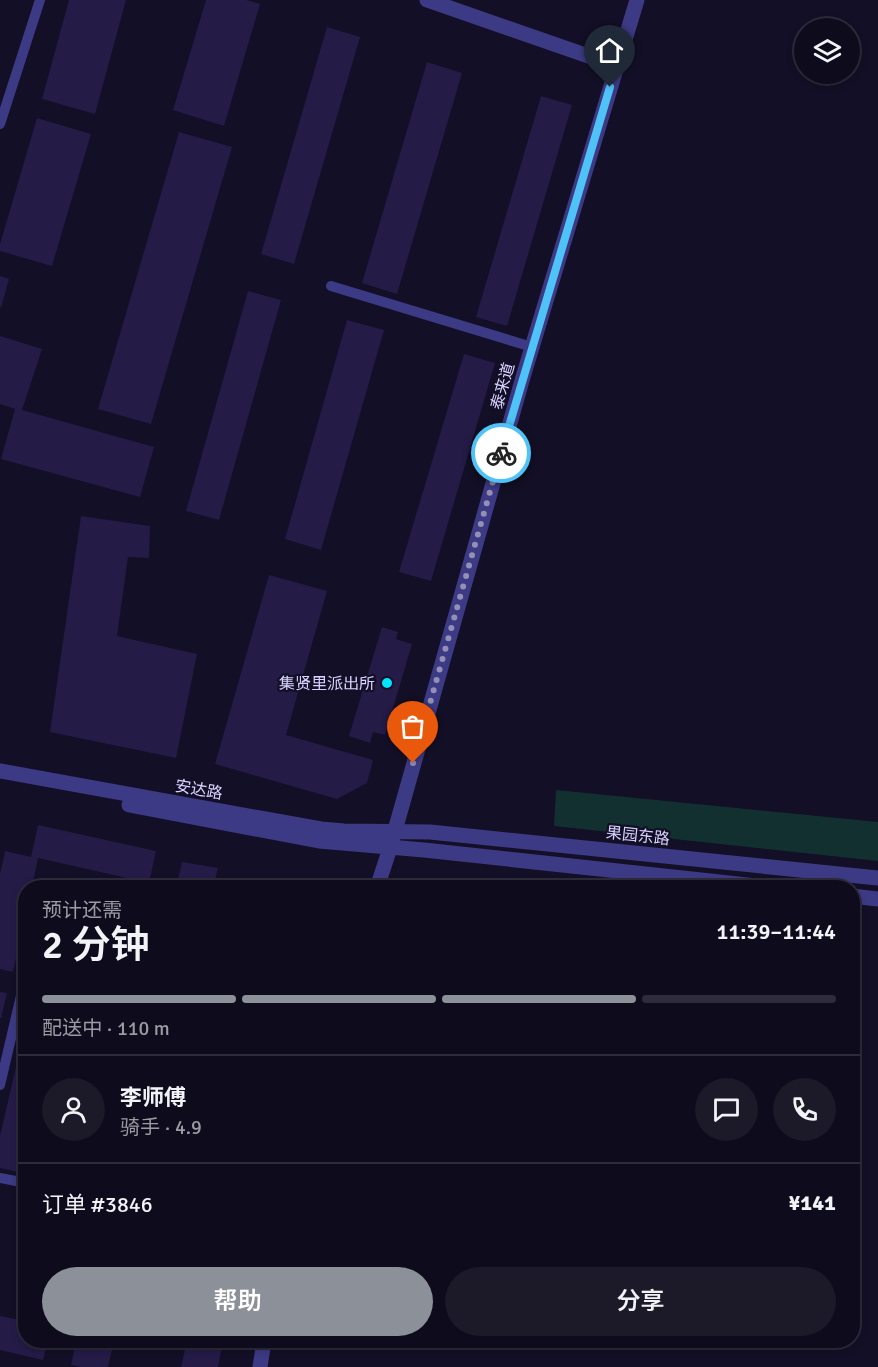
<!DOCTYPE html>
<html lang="zh">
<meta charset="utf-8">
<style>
:root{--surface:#0e0b1c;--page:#1c1929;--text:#f1f3f6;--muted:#9b9ba3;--line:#2e2b3b;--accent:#8c9099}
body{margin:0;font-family:Signika,"Noto Sans SC",sans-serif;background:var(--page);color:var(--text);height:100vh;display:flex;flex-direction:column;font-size:22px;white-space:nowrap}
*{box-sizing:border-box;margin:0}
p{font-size:20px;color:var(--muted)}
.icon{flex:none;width:33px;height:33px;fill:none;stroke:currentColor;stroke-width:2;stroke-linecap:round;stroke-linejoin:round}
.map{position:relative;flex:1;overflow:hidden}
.sheet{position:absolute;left:18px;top:880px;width:842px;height:468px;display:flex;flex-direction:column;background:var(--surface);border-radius:24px;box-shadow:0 3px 9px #0003,0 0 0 2px var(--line)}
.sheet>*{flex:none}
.fabs{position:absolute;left:794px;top:18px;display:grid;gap:12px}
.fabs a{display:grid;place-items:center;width:66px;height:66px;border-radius:50%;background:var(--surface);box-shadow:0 3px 9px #0003,0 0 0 2px var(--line);font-size:30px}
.pin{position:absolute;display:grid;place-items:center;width:51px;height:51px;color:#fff;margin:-62px -26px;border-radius:50% 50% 50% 0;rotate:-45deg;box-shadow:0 0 6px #0007}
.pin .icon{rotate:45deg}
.courier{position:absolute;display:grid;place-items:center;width:60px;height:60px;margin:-30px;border:4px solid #4fc3f7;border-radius:50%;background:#fff;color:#222;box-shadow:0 2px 8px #0007}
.head em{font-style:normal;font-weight:600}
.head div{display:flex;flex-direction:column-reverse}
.head{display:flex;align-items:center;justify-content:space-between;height:102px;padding:0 24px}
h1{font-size:39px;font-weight:600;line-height:45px}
.bar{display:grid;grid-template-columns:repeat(4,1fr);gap:9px 6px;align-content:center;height:72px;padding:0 24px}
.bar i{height:8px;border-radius:4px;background:var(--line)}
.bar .current{background:var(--accent)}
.bar p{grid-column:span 4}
.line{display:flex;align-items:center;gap:15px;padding:0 24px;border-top:2px solid var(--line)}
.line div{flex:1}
.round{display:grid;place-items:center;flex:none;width:63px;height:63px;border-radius:32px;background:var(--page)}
.action{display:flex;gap:12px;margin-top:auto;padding:12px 24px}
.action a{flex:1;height:69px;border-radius:36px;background:var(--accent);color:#fff;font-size:24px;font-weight:600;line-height:69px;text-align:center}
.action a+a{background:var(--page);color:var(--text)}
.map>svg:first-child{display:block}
</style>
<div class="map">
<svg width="878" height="1367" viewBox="0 0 878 1367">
<rect width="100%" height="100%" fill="#130f26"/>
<!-- green -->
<path fill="#12302f" d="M556 790 878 822V861L554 826Z"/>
<!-- building -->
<path fill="#241b47" d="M69 0H126L95 114 42 99Z
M206 0H246L260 4 224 126 173 110Z
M327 27 360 37 294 264 261 254Z
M427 62 462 73 397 294 362 283Z
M541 96 572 105 507 326 476 317Z
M37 118 91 134 52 266 0 251V244Z
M179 132 232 147 151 424 98 409Z
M0 276 9 279 1 308 0 307Z
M248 291 281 300 219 520 186 511Z
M347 320 384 330 321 550 285 539Z
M0 336 42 349 22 410 154 447 140 497 1 459 15 409 0 404Z
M464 354 495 363 431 581 399 572Z
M81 516 150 526 149 558 128 557 117 636 197 654 176 758 50 732Z
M269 575 327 591 286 735 373 760 367 783 337 799 215 764Z
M382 627 398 632 396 639 412 644 385 735 373 732 370 743 349 736Z
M38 825 156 851 149 883 38 858 32 888H26V916L13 972 0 969V874L5 851 31 857Z
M182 862 218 868 213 888H176Z
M291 881 315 887V888H289Z
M0 992 7 993 1 1018H0Z
M25 1028H26V1174L0 1168V1136Z
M0 1316 26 1321V1341H48L43 1360 0 1350Z
M76 1341H114L108 1367H81L71 1365Z
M187 1341H223L218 1367H181Z"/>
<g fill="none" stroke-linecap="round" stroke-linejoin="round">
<!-- service -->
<path stroke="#3d3a85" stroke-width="10" d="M0 124 40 0
M331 286 532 347
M0 1085 24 983H26
M0 1178 26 1183"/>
<!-- minor -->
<path stroke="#3d3a85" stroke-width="15" d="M427 0 617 66"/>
<!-- tertiary -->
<path stroke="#3d3a85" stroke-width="15" d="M0 771 321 829 344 831 430 832 878 878
M129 805 319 841 424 850 775 888
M377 888 390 848 523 377 637 0
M852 896 878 899
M260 1367 264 1341"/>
</g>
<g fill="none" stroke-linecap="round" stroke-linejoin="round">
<!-- done -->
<path stroke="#948fb3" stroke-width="6" stroke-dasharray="0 10.8" d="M413 763 501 453"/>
<!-- route -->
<path stroke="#4fc3f7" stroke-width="8" d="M501 453 610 87"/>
</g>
<!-- markers -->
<circle fill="#00e5ff" stroke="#130f26" stroke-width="2" cx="387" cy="683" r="6"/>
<g text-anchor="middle" stroke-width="4.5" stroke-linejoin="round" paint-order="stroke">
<!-- street labels -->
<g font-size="16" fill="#d9d4ff" stroke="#130f26">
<text transform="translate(502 386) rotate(-74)" y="6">泰来道</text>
<text transform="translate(199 789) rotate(10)" y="6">安达路</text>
<text transform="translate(638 835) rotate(6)" y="6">果园东路</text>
</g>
<!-- poi labels -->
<g font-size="16" fill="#d9d4ff" stroke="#130f26" text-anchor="end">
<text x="375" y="689">集贤里派出所</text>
</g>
</g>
</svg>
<div class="fabs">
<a><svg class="icon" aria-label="layers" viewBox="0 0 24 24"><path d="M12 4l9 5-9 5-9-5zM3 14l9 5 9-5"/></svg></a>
</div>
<div class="pin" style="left:413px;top:763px;background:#ea580c"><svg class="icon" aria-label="bag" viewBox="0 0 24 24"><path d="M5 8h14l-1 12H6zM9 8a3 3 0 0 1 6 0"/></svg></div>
<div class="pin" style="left:610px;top:87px;background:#1f2937"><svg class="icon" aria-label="home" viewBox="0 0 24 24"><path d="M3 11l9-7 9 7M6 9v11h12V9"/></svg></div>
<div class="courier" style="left:501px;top:453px"><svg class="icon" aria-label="bike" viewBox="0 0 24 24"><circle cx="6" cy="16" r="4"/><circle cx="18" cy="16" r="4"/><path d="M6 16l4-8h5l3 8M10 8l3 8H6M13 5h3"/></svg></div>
<section class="sheet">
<div class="head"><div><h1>2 分钟</h1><p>预计还需</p></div><em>11:39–11:44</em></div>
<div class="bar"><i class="current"></i><i class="current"></i><i class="current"></i><i></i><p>配送中 · 110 m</p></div>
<div class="line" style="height:108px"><a class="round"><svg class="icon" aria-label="person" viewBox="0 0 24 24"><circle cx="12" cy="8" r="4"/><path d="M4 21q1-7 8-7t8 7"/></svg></a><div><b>李师傅</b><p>骑手 · 4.9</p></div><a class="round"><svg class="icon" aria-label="chat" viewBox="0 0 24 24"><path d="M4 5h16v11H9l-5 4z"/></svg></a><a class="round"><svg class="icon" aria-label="phone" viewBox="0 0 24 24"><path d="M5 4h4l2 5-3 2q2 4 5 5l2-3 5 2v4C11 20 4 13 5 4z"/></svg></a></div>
<div class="line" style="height:78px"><div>订单 #3846</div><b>¥141</b></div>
<div class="action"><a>帮助</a><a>分享</a></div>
</section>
</div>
